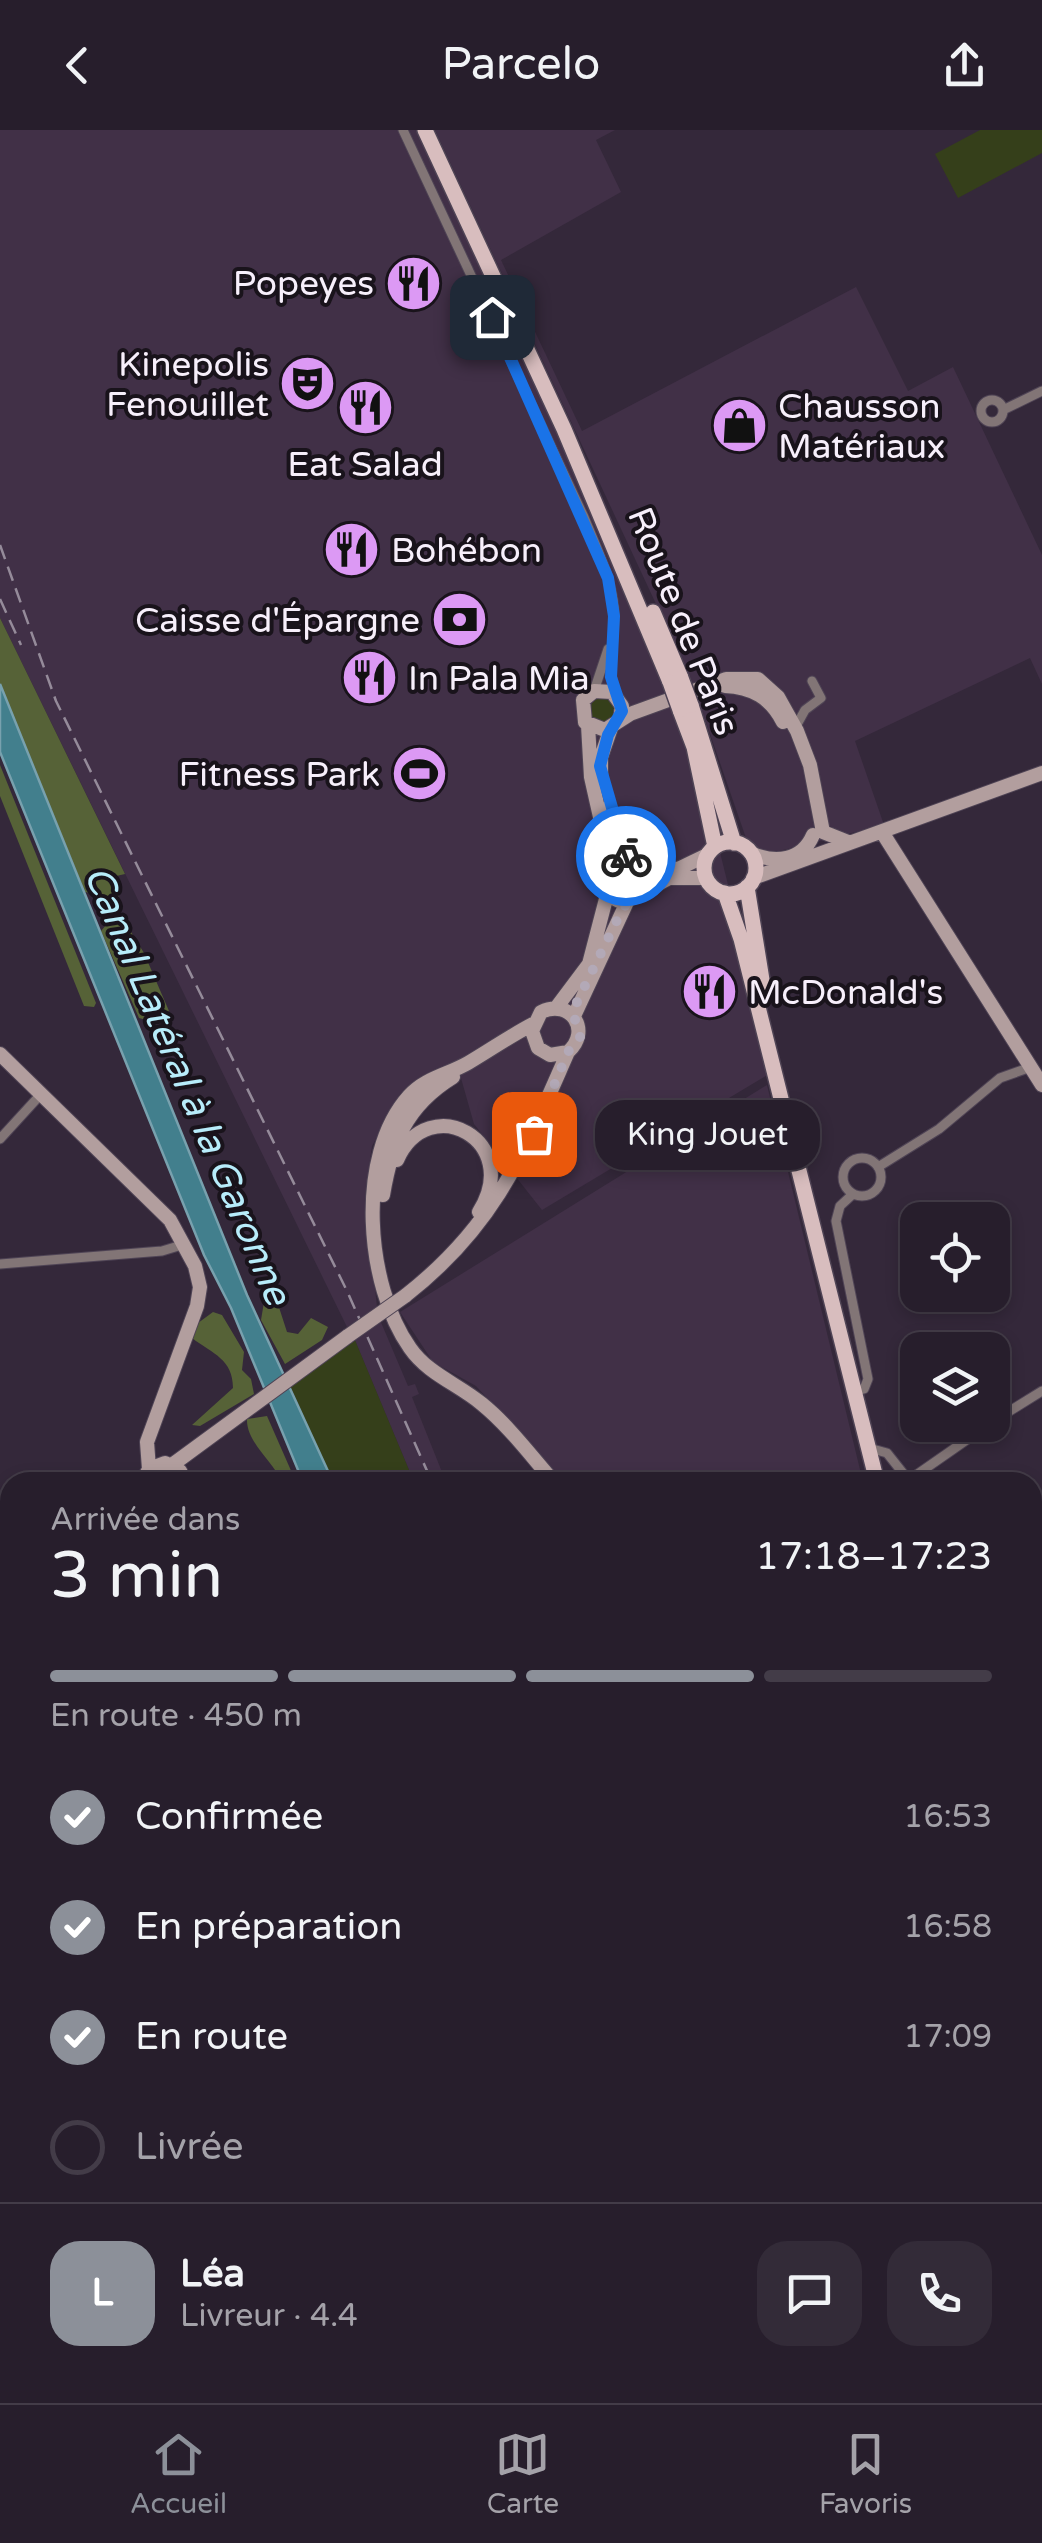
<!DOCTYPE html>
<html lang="fr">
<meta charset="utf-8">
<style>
:root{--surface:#271e2c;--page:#332b38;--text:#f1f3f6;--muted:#a4a2a9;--line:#433c48;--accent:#8c9099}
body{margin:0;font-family:"Varela Round",sans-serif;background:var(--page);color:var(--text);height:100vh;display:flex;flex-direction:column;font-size:38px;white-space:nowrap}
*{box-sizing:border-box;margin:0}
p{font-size:32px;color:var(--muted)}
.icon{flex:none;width:55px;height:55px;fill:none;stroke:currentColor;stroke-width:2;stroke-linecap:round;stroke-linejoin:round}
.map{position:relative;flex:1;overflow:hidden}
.details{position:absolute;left:0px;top:1342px;width:1042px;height:932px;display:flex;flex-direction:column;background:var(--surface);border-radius:30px 30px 0 0;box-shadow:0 5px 15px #0003,0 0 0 2px var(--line)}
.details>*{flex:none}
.tools{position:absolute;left:900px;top:1072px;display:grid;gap:20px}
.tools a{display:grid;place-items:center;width:110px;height:110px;border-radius:20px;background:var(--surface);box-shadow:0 5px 15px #0003,0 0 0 2px var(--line);font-size:50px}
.pin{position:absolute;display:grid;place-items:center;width:85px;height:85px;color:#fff;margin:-42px;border-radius:20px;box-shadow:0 5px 15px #0006}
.courier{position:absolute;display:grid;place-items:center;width:100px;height:100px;margin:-50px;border:8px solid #1a73e8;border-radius:50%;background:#fff;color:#222;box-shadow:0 2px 12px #0007}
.bubble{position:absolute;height:70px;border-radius:30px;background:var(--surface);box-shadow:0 5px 15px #0003,0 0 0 2px var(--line);font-size:32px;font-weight:600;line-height:70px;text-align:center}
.head em{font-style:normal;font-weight:600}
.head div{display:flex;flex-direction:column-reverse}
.head{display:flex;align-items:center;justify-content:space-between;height:170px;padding:0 50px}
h1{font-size:65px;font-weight:600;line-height:75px}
.bar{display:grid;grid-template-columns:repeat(4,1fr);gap:15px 10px;align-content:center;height:120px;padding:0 50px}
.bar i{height:12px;border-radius:8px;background:var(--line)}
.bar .active{background:var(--accent)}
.bar p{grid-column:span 4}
.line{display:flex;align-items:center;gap:25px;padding:0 50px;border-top:2px solid var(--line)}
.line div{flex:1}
.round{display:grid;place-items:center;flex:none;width:105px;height:105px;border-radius:30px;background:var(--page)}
ol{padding:0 50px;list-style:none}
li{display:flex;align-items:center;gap:30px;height:110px}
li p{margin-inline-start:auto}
li .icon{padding:10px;border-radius:50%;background:var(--accent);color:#fff;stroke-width:4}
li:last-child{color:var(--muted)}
li i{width:55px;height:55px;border:5px solid var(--line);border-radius:50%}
header{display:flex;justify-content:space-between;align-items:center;height:130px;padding:0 50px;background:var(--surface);font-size:45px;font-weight:600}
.dock{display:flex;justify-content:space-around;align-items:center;height:140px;border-top:2px solid var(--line);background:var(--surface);font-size:28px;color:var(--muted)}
.dock a{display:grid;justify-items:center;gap:5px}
.dock .active{color:var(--accent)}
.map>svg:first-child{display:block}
</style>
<header><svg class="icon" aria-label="back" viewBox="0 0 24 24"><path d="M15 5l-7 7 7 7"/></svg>Parcelo<svg class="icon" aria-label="share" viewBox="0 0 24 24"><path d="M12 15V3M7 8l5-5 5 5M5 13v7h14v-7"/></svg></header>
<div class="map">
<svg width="1042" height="2273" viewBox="0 0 1042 2273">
<rect width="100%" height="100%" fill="#34283a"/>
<!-- built -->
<path fill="#413047" d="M0 0H425L694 617 774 941 542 1080 474 994 457 934 419 948 401 963 372 1016 365 1066 377 1177 347 1197 0 488Z
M435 0H615L596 10 621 62 501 130 582 301 856 157 908 261 953 237 1042 425V554L1030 528 855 611 884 695 763 725 746 708 691 549Z
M767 955 863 1352H564L476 1256 433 1232 400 1182Z
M380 1190 408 1256 415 1254 419 1264 412 1267 446 1352H414L354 1208Z
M1032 1558 1042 1573V2032L1032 1993Z"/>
<!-- green -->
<path fill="#353f1a" d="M980 0H1042V23L958 68 935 24Z
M590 580a12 12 0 1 1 24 0a12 12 0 1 1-24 0Z
M611 752a12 12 0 1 1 24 0a12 12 0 1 1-24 0Z
M352 1203 414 1352H333L287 1249Z
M725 2265H781L784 2273H728Z"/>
<!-- forest -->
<path fill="#566237" d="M0 488 125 744 112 747 119 768 85 762 0 554Z
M0 635 96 873 94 877 84 876 0 666Z
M112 788 123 789 144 823 169 881 150 891 139 888 101 801Z
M275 1165 287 1202 298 1204 311 1188 328 1197 322 1210 285 1234 261 1190 265 1166Z
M213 1182 222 1185 244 1222 242 1240 251 1249 254 1264 200 1296 192 1295 233 1258C233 1229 213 1224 192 1208L198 1193Z
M267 1286 296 1352H282C273 1331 246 1312 247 1289Z"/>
<!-- water -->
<path fill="#427f8d" stroke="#78a1ae" stroke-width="2.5" d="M0 554 247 1165 333 1352H303L231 1178 204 1125 0 622Z"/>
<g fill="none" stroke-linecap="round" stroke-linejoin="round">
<defs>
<path id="street" d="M403 0 584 387C596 417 611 446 614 478 616 507 606 536 615 564
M981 281a11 11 0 1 1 22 0a11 11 0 1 1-22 0Z
M1003 280 1042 261
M594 561 608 519
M795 598 805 580 821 568 812 551
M0 1009 42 963
M843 1047a19 19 0 1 1 38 0a19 19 0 1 1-38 0Z
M878 1037 939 999 1000 948 1031 937
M853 1064 840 1076 836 1091 868 1249 864 1259 856 1261
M0 1134 162 1121 185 1114
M992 1292 1042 1261
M869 1318 887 1323 910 1352
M909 1350 988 1295
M1032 1403 1042 1397
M1032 1465 1042 1459
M1032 1545 1042 1559
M0 1837 10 1838
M6 1908 10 1855
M0 2183 10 2178
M555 2265 588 2273"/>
<path id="secondary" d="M725 556C752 557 771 568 783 592
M620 590 622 576 612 562 594 561 583 570 585 592 605 600 630 584 726 549H758L778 567 797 601 810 635 823 702 848 712
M588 595 591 647 611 736
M601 647V627L611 598
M609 677 630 733
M882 702 1042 955
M751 723C775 734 802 731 813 705
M705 748H669L623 773 607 765 603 748 614 734 678 739 707 725
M753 748 1042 643
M556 878 589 834 607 765
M574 886 627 772
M533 894C510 906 490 920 468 933 447 945 425 948 409 966 355 1026 366 1156 410 1218 428 1244 458 1254 482 1274 509 1296 531 1326 554 1352
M0 924 170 1090 195 1136 200 1157 197 1176 147 1312 149 1339
M397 1030C429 959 524 1011 479 1082
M383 1065C392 1012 406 976 453 947
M405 1166C496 1095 523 1024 568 922 592 901 571 868 541 882L532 901 538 918 550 925 568 922
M172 1335 348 1206
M142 1352 149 1339 165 1333 180 1341 185 1352
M0 1711 10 1685"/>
<path id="primary" d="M425 0 564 299 670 552
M653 482 681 548
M691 575 734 713
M680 580 694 617 715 717
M704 738a26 26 0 1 1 52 0a26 26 0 1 1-52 0Z
M747 757 763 856
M725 763 741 809 877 1352
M1032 2034 1042 2080
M1042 2232V2254"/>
</defs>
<!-- street casing -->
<use href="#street" stroke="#4f4455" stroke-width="11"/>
<!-- secondary casing -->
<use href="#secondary" stroke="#4f4455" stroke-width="16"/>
<!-- primary casing -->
<use href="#primary" stroke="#4f4455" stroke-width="18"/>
<!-- street -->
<use href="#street" stroke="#827576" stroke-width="9"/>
<!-- secondary -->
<use href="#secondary" stroke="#b29e9e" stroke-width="14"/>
<!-- primary -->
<use href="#primary" stroke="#d8bdbe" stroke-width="15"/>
<!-- rail -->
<path stroke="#958b9a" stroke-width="2.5" stroke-dasharray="15 8" stroke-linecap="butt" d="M0 415 56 571 347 1161 432 1352
M0 469 21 515
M786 2265 790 2273"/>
<defs>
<path id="secondary-bridge" d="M348 1206 405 1166"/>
<path id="primary-bridge" d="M681 548 691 575
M670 552 680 580"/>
</defs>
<!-- secondary-bridge casing -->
<use href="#secondary-bridge" stroke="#4f4455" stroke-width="16" stroke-linecap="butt"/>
<!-- primary-bridge casing -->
<use href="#primary-bridge" stroke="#4f4455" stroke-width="18" stroke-linecap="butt"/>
<!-- secondary-bridge -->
<use href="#secondary-bridge" stroke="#b29e9e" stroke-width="14"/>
<!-- primary-bridge -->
<use href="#primary-bridge" stroke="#d8bdbe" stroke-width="15"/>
</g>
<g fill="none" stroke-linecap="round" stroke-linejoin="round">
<!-- done -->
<path stroke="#b3a9b7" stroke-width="10" stroke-dasharray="0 18" d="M534 1004 568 922 580 907 574 886 577 872 623 778 643 757 640 740 626 726"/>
<!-- route -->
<path stroke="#1a73e8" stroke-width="12" d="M492 187 608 448 614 486 611 547 622 581 608 605 600 636 626 726"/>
</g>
<!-- icons -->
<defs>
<symbol id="restaurant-disc" viewBox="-11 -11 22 22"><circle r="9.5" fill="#dc99f4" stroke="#19131b"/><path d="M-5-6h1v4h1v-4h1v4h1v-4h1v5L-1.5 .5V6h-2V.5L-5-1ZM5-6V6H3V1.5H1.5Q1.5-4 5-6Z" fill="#111"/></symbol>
<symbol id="theatre-disc" viewBox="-11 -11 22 22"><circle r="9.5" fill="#dc99f4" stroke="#19131b"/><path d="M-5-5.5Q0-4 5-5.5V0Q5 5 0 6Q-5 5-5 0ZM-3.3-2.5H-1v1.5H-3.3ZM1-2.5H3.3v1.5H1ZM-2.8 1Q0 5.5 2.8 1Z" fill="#111"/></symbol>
<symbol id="shop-disc" viewBox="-11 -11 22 22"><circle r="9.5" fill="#dc99f4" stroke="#19131b"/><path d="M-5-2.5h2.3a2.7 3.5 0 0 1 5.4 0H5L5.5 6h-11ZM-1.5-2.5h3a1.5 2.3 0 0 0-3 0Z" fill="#111"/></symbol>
<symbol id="bank-disc" viewBox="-11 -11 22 22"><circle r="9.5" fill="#dc99f4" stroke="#19131b"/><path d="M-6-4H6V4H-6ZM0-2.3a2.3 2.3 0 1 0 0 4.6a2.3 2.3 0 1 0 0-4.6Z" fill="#111"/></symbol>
<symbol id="stadium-disc" viewBox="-11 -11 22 22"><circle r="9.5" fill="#dc99f4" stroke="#19131b"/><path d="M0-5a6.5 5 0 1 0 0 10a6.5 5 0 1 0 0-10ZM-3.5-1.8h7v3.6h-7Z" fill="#111"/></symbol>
</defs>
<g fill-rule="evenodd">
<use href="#restaurant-disc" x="382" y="122" width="63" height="63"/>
<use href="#theatre-disc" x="276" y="222" width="63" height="63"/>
<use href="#restaurant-disc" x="334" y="246" width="63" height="63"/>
<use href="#shop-disc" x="708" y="264" width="63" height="63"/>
<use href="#restaurant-disc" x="320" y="388" width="63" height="63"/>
<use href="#bank-disc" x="428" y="458" width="63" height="63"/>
<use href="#restaurant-disc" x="338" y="516" width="63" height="63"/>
<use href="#stadium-disc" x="388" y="612" width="63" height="63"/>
<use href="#restaurant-disc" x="678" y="830" width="63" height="63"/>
</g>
<g text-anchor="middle" stroke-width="8" stroke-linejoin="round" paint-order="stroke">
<!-- poi labels -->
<g font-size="35" fill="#f7effb" stroke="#19131b" text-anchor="end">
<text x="374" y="165">Popeyes</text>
<text x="269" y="246">Kinepolis<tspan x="269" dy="40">Fenouillet</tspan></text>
<text x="778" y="288" text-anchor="start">Chausson<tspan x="778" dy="40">Matériaux</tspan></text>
<text x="365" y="346" text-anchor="middle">Eat Salad</text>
<text x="391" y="432" text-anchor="start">Bohébon</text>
<text x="420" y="502">Caisse d'Épargne</text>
<text x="408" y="560" text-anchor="start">In Pala Mia</text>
<text x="380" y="656">Fitness Park</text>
<text x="748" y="874" text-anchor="start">McDonald's</text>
</g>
<!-- street labels -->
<g font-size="35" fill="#f7effb" stroke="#19131b">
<text transform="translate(684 491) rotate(68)" y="12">Route de Paris</text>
</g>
<!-- water labels -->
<g font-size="38" font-style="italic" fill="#b7ecfa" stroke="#19131b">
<text transform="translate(188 955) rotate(67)" y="13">Canal Latéral à la Garonne</text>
</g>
</g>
</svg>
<div class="tools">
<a><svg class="icon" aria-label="locate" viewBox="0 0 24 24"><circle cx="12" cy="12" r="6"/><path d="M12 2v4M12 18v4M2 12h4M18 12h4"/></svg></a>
<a><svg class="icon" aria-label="layers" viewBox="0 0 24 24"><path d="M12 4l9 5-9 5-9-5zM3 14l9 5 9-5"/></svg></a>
</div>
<div class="pin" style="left:534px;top:1004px;background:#ea580c"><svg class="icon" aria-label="bag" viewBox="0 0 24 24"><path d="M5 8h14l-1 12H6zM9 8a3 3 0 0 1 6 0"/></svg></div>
<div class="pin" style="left:492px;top:187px;background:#1f2937"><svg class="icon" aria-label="home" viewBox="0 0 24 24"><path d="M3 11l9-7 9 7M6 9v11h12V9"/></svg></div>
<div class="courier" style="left:626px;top:726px"><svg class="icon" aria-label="bike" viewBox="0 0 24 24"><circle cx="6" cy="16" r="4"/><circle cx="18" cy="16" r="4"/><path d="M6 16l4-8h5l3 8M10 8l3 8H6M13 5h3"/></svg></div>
<div class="bubble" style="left:595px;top:970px;width:225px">King Jouet</div>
<section class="details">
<div class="head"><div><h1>3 min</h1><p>Arrivée dans</p></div><em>17:18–17:23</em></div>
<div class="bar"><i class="active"></i><i class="active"></i><i class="active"></i><i></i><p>En route · 450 m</p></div>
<ol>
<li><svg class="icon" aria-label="check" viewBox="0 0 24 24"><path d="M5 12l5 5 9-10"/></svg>Confirmée<p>16:53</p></li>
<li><svg class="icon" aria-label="check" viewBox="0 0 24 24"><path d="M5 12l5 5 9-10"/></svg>En préparation<p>16:58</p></li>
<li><svg class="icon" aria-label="check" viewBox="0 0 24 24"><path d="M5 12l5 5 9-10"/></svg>En route<p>17:09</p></li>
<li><i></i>Livrée</li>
</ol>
<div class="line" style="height:180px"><b class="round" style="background:var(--accent);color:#fff">L</b><div><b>Léa</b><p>Livreur · 4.4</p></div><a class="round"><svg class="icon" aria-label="chat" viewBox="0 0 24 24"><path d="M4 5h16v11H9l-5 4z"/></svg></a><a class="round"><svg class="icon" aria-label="phone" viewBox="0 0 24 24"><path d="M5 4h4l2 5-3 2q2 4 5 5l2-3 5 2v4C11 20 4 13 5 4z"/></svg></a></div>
</section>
</div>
<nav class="dock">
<a class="active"><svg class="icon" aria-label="home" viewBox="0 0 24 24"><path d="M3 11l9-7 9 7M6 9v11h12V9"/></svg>Accueil</a>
<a><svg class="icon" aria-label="map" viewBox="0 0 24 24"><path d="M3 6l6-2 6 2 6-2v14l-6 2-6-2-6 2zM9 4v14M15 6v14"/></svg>Carte</a>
<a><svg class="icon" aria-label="saved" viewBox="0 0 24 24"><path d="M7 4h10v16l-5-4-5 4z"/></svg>Favoris</a>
</nav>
